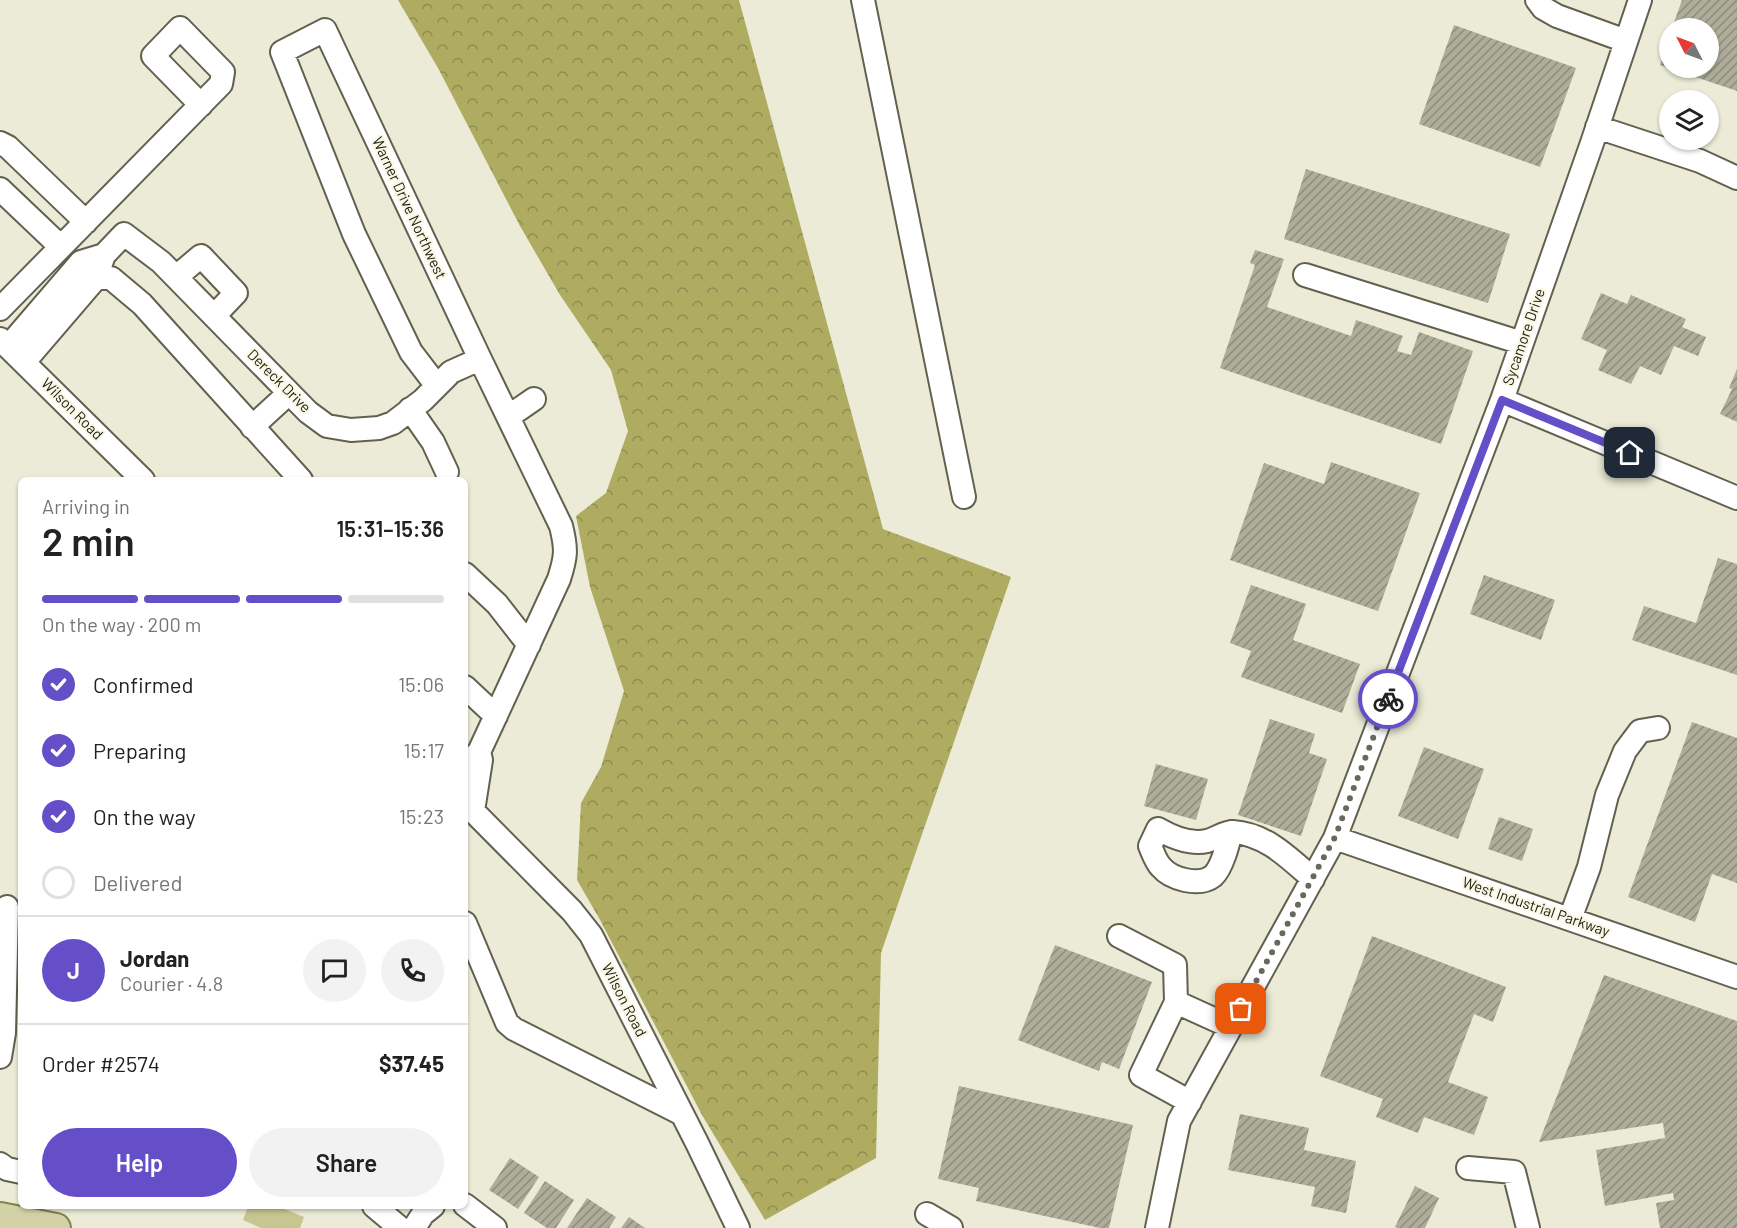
<!DOCTYPE html>
<meta charset="utf-8">
<style>
:root{--surface:#fff;--page:#f2f2f2;--text:#222;--muted:#767676;--line:#e0e0e0;--accent:#654fc8}
body{margin:0;font-family:Barlow,sans-serif;background:var(--page);color:var(--text);height:100vh;display:flex;flex-direction:column;font-size:22px;white-space:nowrap}
*{box-sizing:border-box;margin:0}
p{font-size:20px;color:var(--muted)}
.icon{flex:none;width:33px;height:33px;fill:none;stroke:currentColor;stroke-width:2;stroke-linecap:round;stroke-linejoin:round}
.map{position:relative;flex:1;overflow:hidden}
.details{position:absolute;left:18px;top:477px;width:450px;height:732px;display:flex;flex-direction:column;background:var(--surface);border-radius:9px;box-shadow:0 2px 4px #0004}
.details>*{flex:none}
.needle{width:39px;rotate:312deg}
.buttons{position:absolute;left:1659px;top:18px;display:grid;gap:12px}
.buttons a{display:grid;place-items:center;width:60px;height:60px;border-radius:50%;background:var(--surface);box-shadow:0 2px 4px #0004;font-size:30px}
.pin{position:absolute;display:grid;place-items:center;width:51px;height:51px;color:#fff;margin:-26px;border-radius:12px;box-shadow:0 3px 9px #0006}
.courier{position:absolute;display:grid;place-items:center;width:60px;height:60px;margin:-30px;border:4px solid #654fc8;border-radius:50%;background:#fff;color:#222;box-shadow:0 2px 8px #0007}
.overview em{font-style:normal;font-weight:600}
.overview div{display:flex;flex-direction:column-reverse}
.overview{display:flex;align-items:center;justify-content:space-between;height:102px;padding:0 24px}
h1{font-size:39px;font-weight:600;line-height:45px}
.bar{display:grid;grid-template-columns:repeat(4,1fr);gap:9px 6px;align-content:center;height:72px;padding:0 24px}
.bar i{height:8px;border-radius:4px;background:var(--line)}
.bar .on{background:var(--accent)}
.bar p{grid-column:span 4}
.line{display:flex;align-items:center;gap:15px;padding:0 24px;border-top:2px solid var(--line)}
.line div{flex:1}
.round{display:grid;place-items:center;flex:none;width:63px;height:63px;border-radius:32px;background:var(--page)}
ol{padding:0 24px;list-style:none}
li{display:flex;align-items:center;gap:18px;height:66px}
li p{margin-inline-start:auto}
li .icon{padding:6px;border-radius:50%;background:var(--accent);color:#fff;stroke-width:4}
li:last-child{color:var(--muted)}
li i{width:33px;height:33px;border:3px solid var(--line);border-radius:50%}
.cta{display:flex;gap:12px;margin-top:auto;padding:12px 24px}
.cta a{flex:1;height:69px;border-radius:36px;background:var(--accent);color:#fff;font-size:24px;font-weight:600;line-height:69px;text-align:center}
.cta a+a{background:var(--page);color:var(--text)}
.map>svg:first-child{display:block}
</style>
<div class="map">
<svg width="1737" height="1228" viewBox="0 0 1737 1228">
<defs>
<pattern id="forest-crowns" width="20" height="18" patternUnits="userSpaceOnUse" patternTransform="scale(1.5)"><rect width="20" height="18" fill="#afac61"/><path d="M2 6a3 3 0 1 1 6 0M12 15a3 3 0 1 1 6 0" fill="none" stroke="#8e8c4f"/></pattern>
<pattern id="building-hatch" width="6" height="6" patternUnits="userSpaceOnUse" patternTransform="scale(1.5)"><rect width="6" height="6" fill="#aead9a"/><path d="M-1 1l2-2M0 6l6-6M5 7l2-2" fill="none" stroke="#8d8c7d"/></pattern>
</defs>
<rect width="100%" height="100%" fill="#ebebd7"/>
<!-- forest -->
<path fill="url(#forest-crowns)" d="M398 0H739L883 529 1011 577 881 953 876 1158 765 1220 702 1115 599 918 577 880 581 803 601 767 624 691 590 587 576 516 606 493 628 431 611 370 560 295 520 226 438 68Z"/>
<!-- pitch -->
<path fill="#c7c690" d="M248 1206H277L304 1217 300 1228H261L243 1220Z"/>
<!-- building -->
<path fill="url(#building-hatch)" d="M1682 0H1737V91L1660 65 1669 38 1670 68H1708V28H1672Z
M1454 25 1576 68 1540 167 1419 124Z
M1306 169 1510 234 1488 303 1284 239Z
M1255 250 1284 259 1267 307 1351 336 1356 320 1403 336 1397 351 1411 355 1419 332 1473 351 1441 444 1220 368 1255 265 1250 263Z
M1601 293 1627 304 1631 295 1686 319 1682 327 1706 337 1698 356 1674 346 1661 375 1640 366 1631 384 1598 370 1607 350 1581 339Z
M1737 369V422L1720 414 1732 389 1729 388Z
M1331 462 1420 493 1378 611 1230 560 1264 463 1324 484Z
M1718 558 1737 564V675L1632 640 1644 606 1696 623Z
M1484 575 1555 600 1541 640 1470 614Z
M1251 585 1306 604 1293 640 1360 664 1342 713 1241 677 1251 651 1230 643Z
M1270 719 1315 734 1309 753 1327 759 1301 836 1238 815Z
M1692 722 1737 738V883L1712 874 1695 922 1628 897Z
M1424 747 1484 769 1458 839 1398 816Z
M1156 764 1208 779 1196 820 1144 806Z
M1499 817 1533 829 1522 861 1488 849Z
M1372 936 1506 987 1493 1022 1474 1014 1448 1082 1488 1097 1474 1135 1424 1117 1418 1133 1376 1117 1383 1099 1320 1076Z
M1055 945 1152 982 1119 1069 1102 1062 1099 1071 1018 1040Z
M1604 975 1737 1021V1228H1660L1656 1203 1674 1200 1673 1193 1605 1206 1596 1150 1665 1138 1663 1123 1539 1142Z
M959 1086 1133 1125 1109 1228H1100L976 1201 979 1188 938 1179Z
M1240 1114 1309 1128 1304 1150 1356 1161 1346 1213 1311 1206 1315 1187 1228 1170Z
M510 1158 539 1177 518 1209 489 1190Z
M545 1181 574 1200 556 1228H547L524 1213Z
M1415 1186 1439 1198 1425 1228H1397L1395 1227Z
M587 1198 616 1217 609 1228H567Z
M629 1217 645 1228H621Z"/>
<g fill="none" stroke-linecap="round" stroke-linejoin="round">
<defs>
<path id="minor" d="M863 0 964 497
M1537 0 1543 8 1557 16 1626 41
M1597 127 1700 161 1737 178
M0 143 8 147 86 222
M0 189 61 247
M1305 275 1522 343
M176 277 201 256 236 293 214 316
M96 278H111L142 304 301 480
M0 309 221 84 223 72 180 28 153 56 201 105
M0 339 143 480
M8 347 81 262 104 255
M24 362 96 278 104 255 124 234 161 262 308 412 327 426 351 430 379 428 393 423 423 400 451 372 480 359
M437 386 411 352 354 234 282 52 325 30 480 359 561 526C567 550 566 557 559 579L479 752 465 765
M1502 400 1737 498
M410 409 433 442 447 472
M508 417 534 399
M252 427 289 393
M465 574 497 604 529 645
M465 687 496 716
M465 803 572 911 591 935 697 1143 738 1228
M473 811 481 760 479 752
M1231 832C1228 844 1222 868 1213 876 1199 887 1171 879 1161 867 1156 862 1153 853 1150 846L1158 829C1172 837 1190 845 1207 841 1216 839 1224 832 1233 832 1266 834 1289 858 1313 879
M1335 838 1737 977
M1570 919 1589 867 1607 795 1625 751 1640 731 1658 728
M465 923 507 1023 514 1029 682 1114
M1119 936 1175 965 1176 1002
M0 1057 4 1033 7 907
M1190 1102 1141 1075 1176 1002 1231 1027
M0 1164 7 1169 21 1172
M1468 1168 1514 1172 1528 1228
M465 1205 495 1228
M374 1206 400 1228
M927 1214 951 1228
M414 1228 423 1214 433 1206
M1157 1228 1179 1121 1335 838 1502 400 1592 143 1640 0"/>
<path id="major" d="M0 1217 56 1228"/>
</defs>
<!-- minor casing -->
<use href="#minor" stroke="#626150" stroke-width="26"/>
<!-- major casing -->
<use href="#major" stroke="#82814f" stroke-width="32"/>
<!-- minor -->
<use href="#minor" stroke="#fff" stroke-width="22"/>
<!-- major -->
<use href="#major" stroke="#d3d2a7" stroke-width="28"/>
</g>
<g fill="none" stroke-linecap="round" stroke-linejoin="round">
<!-- done -->
<path stroke="#68685c" stroke-width="6" stroke-dasharray="0 10.8" d="M1241 1009 1335 837 1388 699"/>
<!-- route -->
<path stroke="#654fc8" stroke-width="8" d="M1388 699 1502 400 1630 453"/>
</g>
<g text-anchor="middle" stroke-width="4.5" stroke-linejoin="round" paint-order="stroke">
<!-- street labels -->
<g font-size="15" fill="#21211a" stroke="#f9f8e4">
<text transform="translate(409 208) rotate(65)" y="5">Warner Drive Northwest</text>
<text transform="translate(1524 337) rotate(-71)" y="5">Sycamore Drive</text>
<text transform="translate(279 381) rotate(45)" y="5">Dereck Drive</text>
<text transform="translate(72 409) rotate(45)" y="5">Wilson Road</text>
<text transform="translate(1536 907) rotate(19)" y="5">West Industrial Parkway</text>
<text transform="translate(624 1000) rotate(63)" y="5">Wilson Road</text>
</g>
</g>
</svg>
<div class="buttons">
<a><svg class="needle" viewBox="-14 -14 28 28"><path d="M0-13l5 13h-10z" fill="#e53935"/><path d="M0 13l5-13h-10z" fill="#767676"/></svg></a>
<a><svg class="icon" aria-label="layers" viewBox="0 0 24 24"><path d="M12 4l9 5-9 5-9-5zM3 14l9 5 9-5"/></svg></a>
</div>
<div class="pin" style="left:1241px;top:1009px;background:#ea580c"><svg class="icon" aria-label="bag" viewBox="0 0 24 24"><path d="M5 8h14l-1 12H6zM9 8a3 3 0 0 1 6 0"/></svg></div>
<div class="pin" style="left:1630px;top:453px;background:#1f2937"><svg class="icon" aria-label="home" viewBox="0 0 24 24"><path d="M3 11l9-7 9 7M6 9v11h12V9"/></svg></div>
<div class="courier" style="left:1388px;top:699px"><svg class="icon" aria-label="bike" viewBox="0 0 24 24"><circle cx="6" cy="16" r="4"/><circle cx="18" cy="16" r="4"/><path d="M6 16l4-8h5l3 8M10 8l3 8H6M13 5h3"/></svg></div>
<section class="details">
<div class="overview"><div><h1>2 min</h1><p>Arriving in</p></div><em>15:31–15:36</em></div>
<div class="bar"><i class="on"></i><i class="on"></i><i class="on"></i><i></i><p>On the way · 200 m</p></div>
<ol>
<li><svg class="icon" aria-label="check" viewBox="0 0 24 24"><path d="M5 12l5 5 9-10"/></svg>Confirmed<p>15:06</p></li>
<li><svg class="icon" aria-label="check" viewBox="0 0 24 24"><path d="M5 12l5 5 9-10"/></svg>Preparing<p>15:17</p></li>
<li><svg class="icon" aria-label="check" viewBox="0 0 24 24"><path d="M5 12l5 5 9-10"/></svg>On the way<p>15:23</p></li>
<li><i></i>Delivered</li>
</ol>
<div class="line" style="height:108px"><b class="round" style="background:var(--accent);color:#fff">J</b><div><b>Jordan</b><p>Courier · 4.8</p></div><a class="round"><svg class="icon" aria-label="chat" viewBox="0 0 24 24"><path d="M4 5h16v11H9l-5 4z"/></svg></a><a class="round"><svg class="icon" aria-label="phone" viewBox="0 0 24 24"><path d="M5 4h4l2 5-3 2q2 4 5 5l2-3 5 2v4C11 20 4 13 5 4z"/></svg></a></div>
<div class="line" style="height:78px"><div>Order #2574</div><b>$37.45</b></div>
<div class="cta"><a>Help</a><a>Share</a></div>
</section>
</div>
